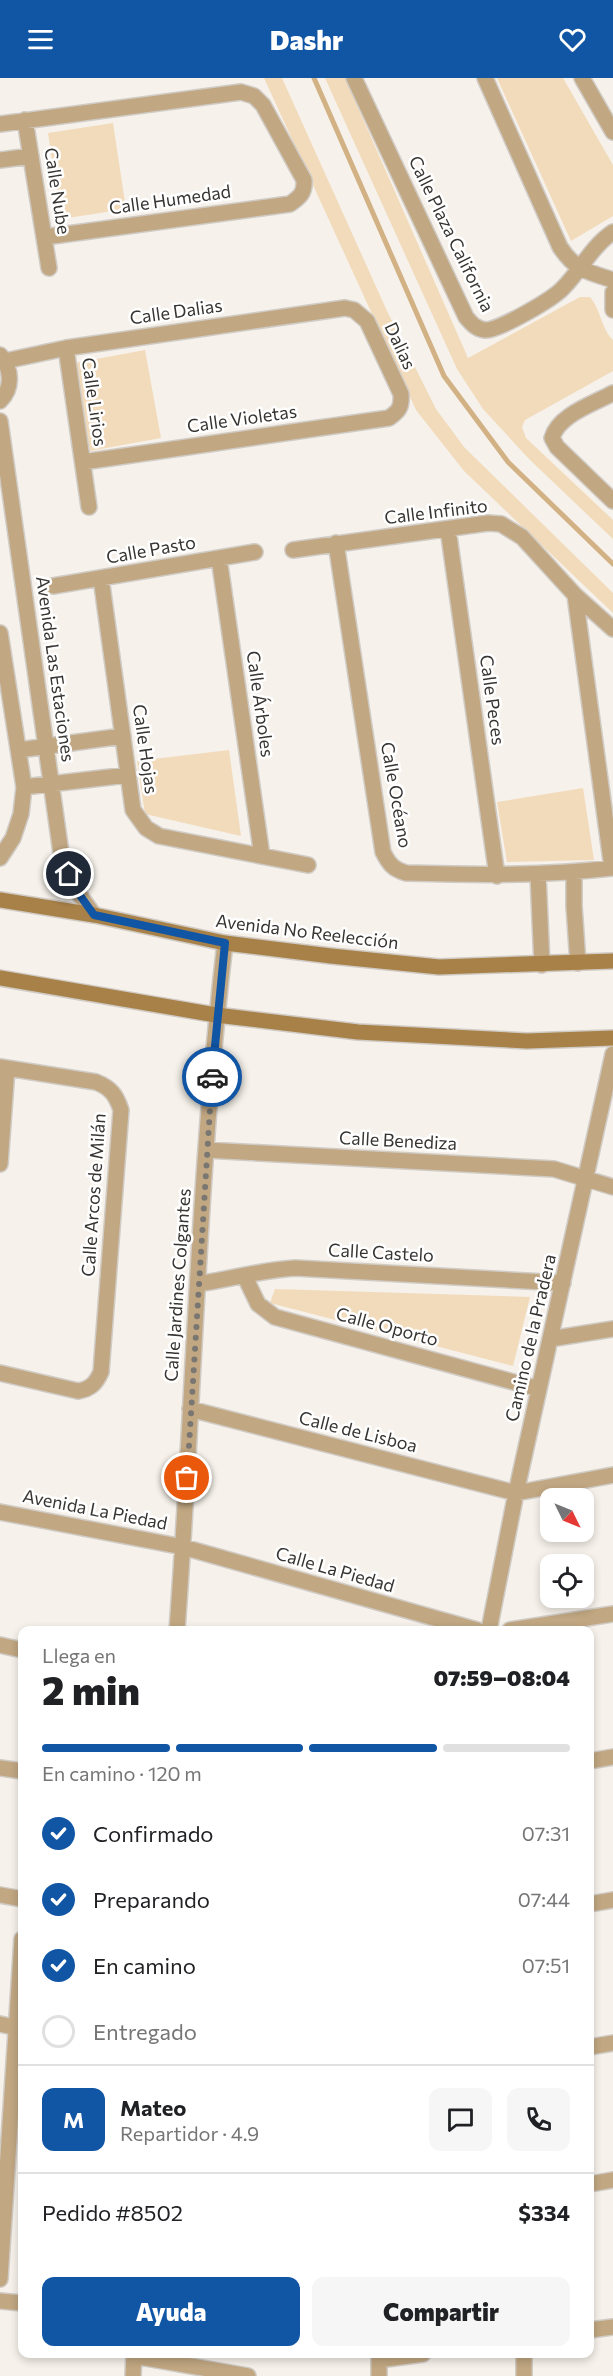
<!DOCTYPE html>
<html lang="es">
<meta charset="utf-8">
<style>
:root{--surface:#fff;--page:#f6f6f6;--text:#202124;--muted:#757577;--line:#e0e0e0;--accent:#1155a5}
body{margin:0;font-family:Commissioner,sans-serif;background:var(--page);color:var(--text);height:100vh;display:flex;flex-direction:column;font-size:22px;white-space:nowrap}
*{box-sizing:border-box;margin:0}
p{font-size:20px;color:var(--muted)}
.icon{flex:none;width:33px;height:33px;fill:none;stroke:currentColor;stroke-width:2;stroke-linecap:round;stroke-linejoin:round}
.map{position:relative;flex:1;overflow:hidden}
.sheet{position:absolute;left:18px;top:1548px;width:576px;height:732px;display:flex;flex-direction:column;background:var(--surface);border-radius:12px;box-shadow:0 3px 9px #0003}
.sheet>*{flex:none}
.needle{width:39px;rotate:133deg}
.fabs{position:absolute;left:540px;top:1410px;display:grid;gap:12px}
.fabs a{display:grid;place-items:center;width:54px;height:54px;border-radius:12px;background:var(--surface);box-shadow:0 3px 9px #0003;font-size:30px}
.pin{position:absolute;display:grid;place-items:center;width:51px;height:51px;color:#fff;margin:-26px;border:3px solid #fff;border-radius:50%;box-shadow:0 2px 6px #0007}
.courier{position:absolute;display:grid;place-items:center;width:60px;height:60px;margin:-30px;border:4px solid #1155a5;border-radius:50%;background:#fff;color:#222;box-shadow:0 2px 8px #0007}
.overview em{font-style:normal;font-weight:800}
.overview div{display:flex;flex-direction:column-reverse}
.overview{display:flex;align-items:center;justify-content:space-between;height:102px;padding:0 24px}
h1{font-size:39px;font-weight:800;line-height:45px}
.bar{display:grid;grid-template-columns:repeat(4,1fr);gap:9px 6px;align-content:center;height:72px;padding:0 24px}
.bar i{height:8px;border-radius:4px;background:var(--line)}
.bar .on{background:var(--accent)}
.bar p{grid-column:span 4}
.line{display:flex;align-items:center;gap:15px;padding:0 24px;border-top:2px solid var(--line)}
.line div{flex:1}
.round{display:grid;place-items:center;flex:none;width:63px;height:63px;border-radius:12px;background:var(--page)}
ol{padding:0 24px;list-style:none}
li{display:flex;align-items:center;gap:18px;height:66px}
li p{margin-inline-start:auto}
li .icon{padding:6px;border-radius:50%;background:var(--accent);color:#fff;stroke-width:4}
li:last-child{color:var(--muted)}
li i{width:33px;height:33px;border:3px solid var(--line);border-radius:50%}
.primary-button{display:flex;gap:12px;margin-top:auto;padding:12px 24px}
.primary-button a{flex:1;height:69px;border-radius:12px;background:var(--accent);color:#fff;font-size:24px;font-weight:800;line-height:69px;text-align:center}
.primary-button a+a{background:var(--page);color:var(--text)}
header{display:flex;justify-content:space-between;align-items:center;height:78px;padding:0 24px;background:var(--accent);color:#fff;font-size:27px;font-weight:800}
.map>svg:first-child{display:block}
</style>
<header><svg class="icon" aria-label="menu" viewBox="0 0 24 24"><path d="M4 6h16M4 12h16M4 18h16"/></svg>Dashr<svg class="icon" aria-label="heart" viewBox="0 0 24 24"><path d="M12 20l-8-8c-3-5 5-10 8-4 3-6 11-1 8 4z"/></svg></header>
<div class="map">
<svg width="613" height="2298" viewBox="0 0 613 2298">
<rect width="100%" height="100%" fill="#f6f1ea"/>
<!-- green -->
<path fill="#f2dbbb" d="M264 0H282L387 233 436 331 464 369 613 515V535L464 393 416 332Z
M325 0H345L468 280 580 219H590C601 232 601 250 613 262V293L525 342 522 349 526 360 613 442V461L530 382 483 331 457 291Z
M497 0H563L613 87V138L571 163Z
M113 45 126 131 61 141 48 55Z
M145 272 161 360 90 373 75 285Z
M229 672 241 758 145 736 137 683Z
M583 710 594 782 507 784 497 724Z
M275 1211 530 1219 513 1288 270 1225Z"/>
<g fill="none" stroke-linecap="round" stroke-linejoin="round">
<!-- stream -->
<path stroke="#d2b285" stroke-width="5" d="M314 0 444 298 508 384 613 486"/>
<defs>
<path id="minor" d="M354 0 466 239C471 245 476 251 485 252 498 253 553 221 563 210 581 192 591 169 613 154
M485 0 560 169C575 192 588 194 613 202
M582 0 613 54
M25 42 49 190
M0 46 241 14 254 18 263 27 304 102C305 115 300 119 290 126L45 159
M0 82 31 78
M613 214V232
M66 270 89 429
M0 277C12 291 13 310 0 323
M5 283 66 270 345 230 354 232 367 243 401 316C402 329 399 333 389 340L83 384
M613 315C593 326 558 337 552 360L557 369 613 423
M0 343 61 775 79 816 94 837
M448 451 497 798
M336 465 383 774C389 786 393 791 406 795 476 797 544 798 613 790
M293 472 488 445 501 446 522 459 575 517 613 551
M219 480 262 778
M101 500 133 732 146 750 159 758 308 787
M53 508 255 474
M575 517 612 790
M0 555 24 709 21 736 13 760 0 780
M19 672 123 658
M24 709 128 697
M574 795V828L578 885
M538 796 542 887
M0 989 96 1004C111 1010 116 1017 121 1032L101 1294C96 1305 91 1311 78 1313L0 1295
M206 1072 554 1091 613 1109
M0 1086 7 990
M245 1199 258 1226 275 1239 539 1311
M198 1206C230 1201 262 1192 295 1190L563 1205
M550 1261 613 1251
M190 1331 516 1415 613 1397
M0 1434 183 1469 477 1552
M177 1552C194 1324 198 1093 225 865
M489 1552 516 1415 613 976
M510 1552 613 1536
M0 1567 22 1572
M590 1683 613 1679
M0 1690 22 1693
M0 1817 22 1821
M590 1826 613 1822
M0 1946 22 1951
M590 1969 613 1965
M590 2106 613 2102
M0 2201 22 1861
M0 2223 22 2225
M590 2252 613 2249
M134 2278 248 2298
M379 2282 423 2276
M133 2298 134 2276
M379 2298V2276
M524 2298V2276"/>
<path id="secondary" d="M0 822 94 837 225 865 331 878 439 889 613 883
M0 900 216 937 358 954 527 963 613 960"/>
</defs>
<!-- minor casing -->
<use href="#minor" stroke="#d0cbc5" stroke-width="18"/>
<!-- secondary casing -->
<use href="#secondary" stroke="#d0cbc5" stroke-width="18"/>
<!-- minor -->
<use href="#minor" stroke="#c1a782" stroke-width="15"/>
<!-- secondary -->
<use href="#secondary" stroke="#a88148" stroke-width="15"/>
</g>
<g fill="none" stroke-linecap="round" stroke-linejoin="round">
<!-- done -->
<path stroke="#7a7772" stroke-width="6" stroke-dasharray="0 10.8" d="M187 1400 212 999"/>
<!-- route -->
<path stroke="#1155a5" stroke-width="8" d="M69 796 79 816 94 837 225 865 212 999"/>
</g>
<g text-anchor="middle" stroke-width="5" stroke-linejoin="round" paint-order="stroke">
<!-- street labels -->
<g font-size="18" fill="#373532" stroke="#fff">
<text transform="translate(57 113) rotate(81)" y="6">Calle Nube</text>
<text transform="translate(170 122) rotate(-8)" y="6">Calle Humedad</text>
<text transform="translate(451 156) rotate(64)" y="6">Calle Plaza California</text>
<text transform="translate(176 234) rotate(-8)" y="6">Calle Dalias</text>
<text transform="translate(400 268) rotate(65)" y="6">Dalias</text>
<text transform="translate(94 324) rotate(82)" y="6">Calle Lirios</text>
<text transform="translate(242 341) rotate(-8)" y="6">Calle Violetas</text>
<text transform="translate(436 434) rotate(-7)" y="6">Calle Infinito</text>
<text transform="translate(151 472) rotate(-10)" y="6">Calle Pasto</text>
<text transform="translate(55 591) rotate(82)" y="6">Avenida Las Estaciones</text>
<text transform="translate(492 622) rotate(82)" y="6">Calle Peces</text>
<text transform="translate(260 626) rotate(82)" y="6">Calle Árboles</text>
<text transform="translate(145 671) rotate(82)" y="6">Calle Hojas</text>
<text transform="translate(396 717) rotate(80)" y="6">Calle Océano</text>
<text transform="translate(307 854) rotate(7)" y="6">Avenida No Reelección</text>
<text transform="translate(398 1063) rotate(3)" y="6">Calle Benediza</text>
<text transform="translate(94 1117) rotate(-86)" y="6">Calle Arcos de Milán</text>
<text transform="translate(381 1175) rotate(3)" y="6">Calle Castelo</text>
<text transform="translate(178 1207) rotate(-86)" y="6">Calle Jardines Colgantes</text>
<text transform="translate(387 1249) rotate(15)" y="6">Calle Oporto</text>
<text transform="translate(531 1260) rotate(-77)" y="6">Camino de la Pradera</text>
<text transform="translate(358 1354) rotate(14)" y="6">Calle de Lisboa</text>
<text transform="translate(95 1432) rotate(11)" y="6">Avenida La Piedad</text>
<text transform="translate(335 1492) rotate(16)" y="6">Calle La Piedad</text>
</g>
</g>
</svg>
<div class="fabs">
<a><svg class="needle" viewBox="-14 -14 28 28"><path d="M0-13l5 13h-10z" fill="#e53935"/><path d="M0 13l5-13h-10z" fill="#757577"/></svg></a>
<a><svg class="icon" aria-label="locate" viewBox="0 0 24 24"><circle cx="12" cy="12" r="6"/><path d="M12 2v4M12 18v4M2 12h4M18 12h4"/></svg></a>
</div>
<div class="pin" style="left:187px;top:1400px;background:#ea580c"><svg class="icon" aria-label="bag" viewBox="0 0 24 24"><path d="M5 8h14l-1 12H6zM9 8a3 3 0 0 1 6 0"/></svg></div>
<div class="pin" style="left:69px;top:796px;background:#1f2937"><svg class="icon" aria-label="home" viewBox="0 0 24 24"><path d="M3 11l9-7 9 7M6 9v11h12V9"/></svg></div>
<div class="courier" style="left:212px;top:999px"><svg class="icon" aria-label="car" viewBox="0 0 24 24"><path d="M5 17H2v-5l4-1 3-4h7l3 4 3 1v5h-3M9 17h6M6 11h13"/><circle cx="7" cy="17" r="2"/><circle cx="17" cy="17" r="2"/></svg></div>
<section class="sheet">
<div class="overview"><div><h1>2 min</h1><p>Llega en</p></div><em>07:59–08:04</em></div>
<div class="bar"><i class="on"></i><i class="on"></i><i class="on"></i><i></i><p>En camino · 120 m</p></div>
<ol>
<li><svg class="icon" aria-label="check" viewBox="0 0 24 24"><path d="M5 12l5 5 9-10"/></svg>Confirmado<p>07:31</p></li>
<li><svg class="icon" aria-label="check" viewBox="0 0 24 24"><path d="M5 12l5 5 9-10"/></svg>Preparando<p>07:44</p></li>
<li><svg class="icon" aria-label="check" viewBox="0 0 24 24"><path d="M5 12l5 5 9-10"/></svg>En camino<p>07:51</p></li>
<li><i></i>Entregado</li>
</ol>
<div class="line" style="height:108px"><b class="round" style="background:var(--accent);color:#fff">M</b><div><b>Mateo</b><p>Repartidor · 4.9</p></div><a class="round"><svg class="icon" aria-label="chat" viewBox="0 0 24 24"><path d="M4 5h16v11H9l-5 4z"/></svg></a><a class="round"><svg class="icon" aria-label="phone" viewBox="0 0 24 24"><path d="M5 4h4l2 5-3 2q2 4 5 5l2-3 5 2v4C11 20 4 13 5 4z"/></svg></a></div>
<div class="line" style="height:78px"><div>Pedido #8502</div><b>$334</b></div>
<div class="primary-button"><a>Ayuda</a><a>Compartir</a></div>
</section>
</div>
